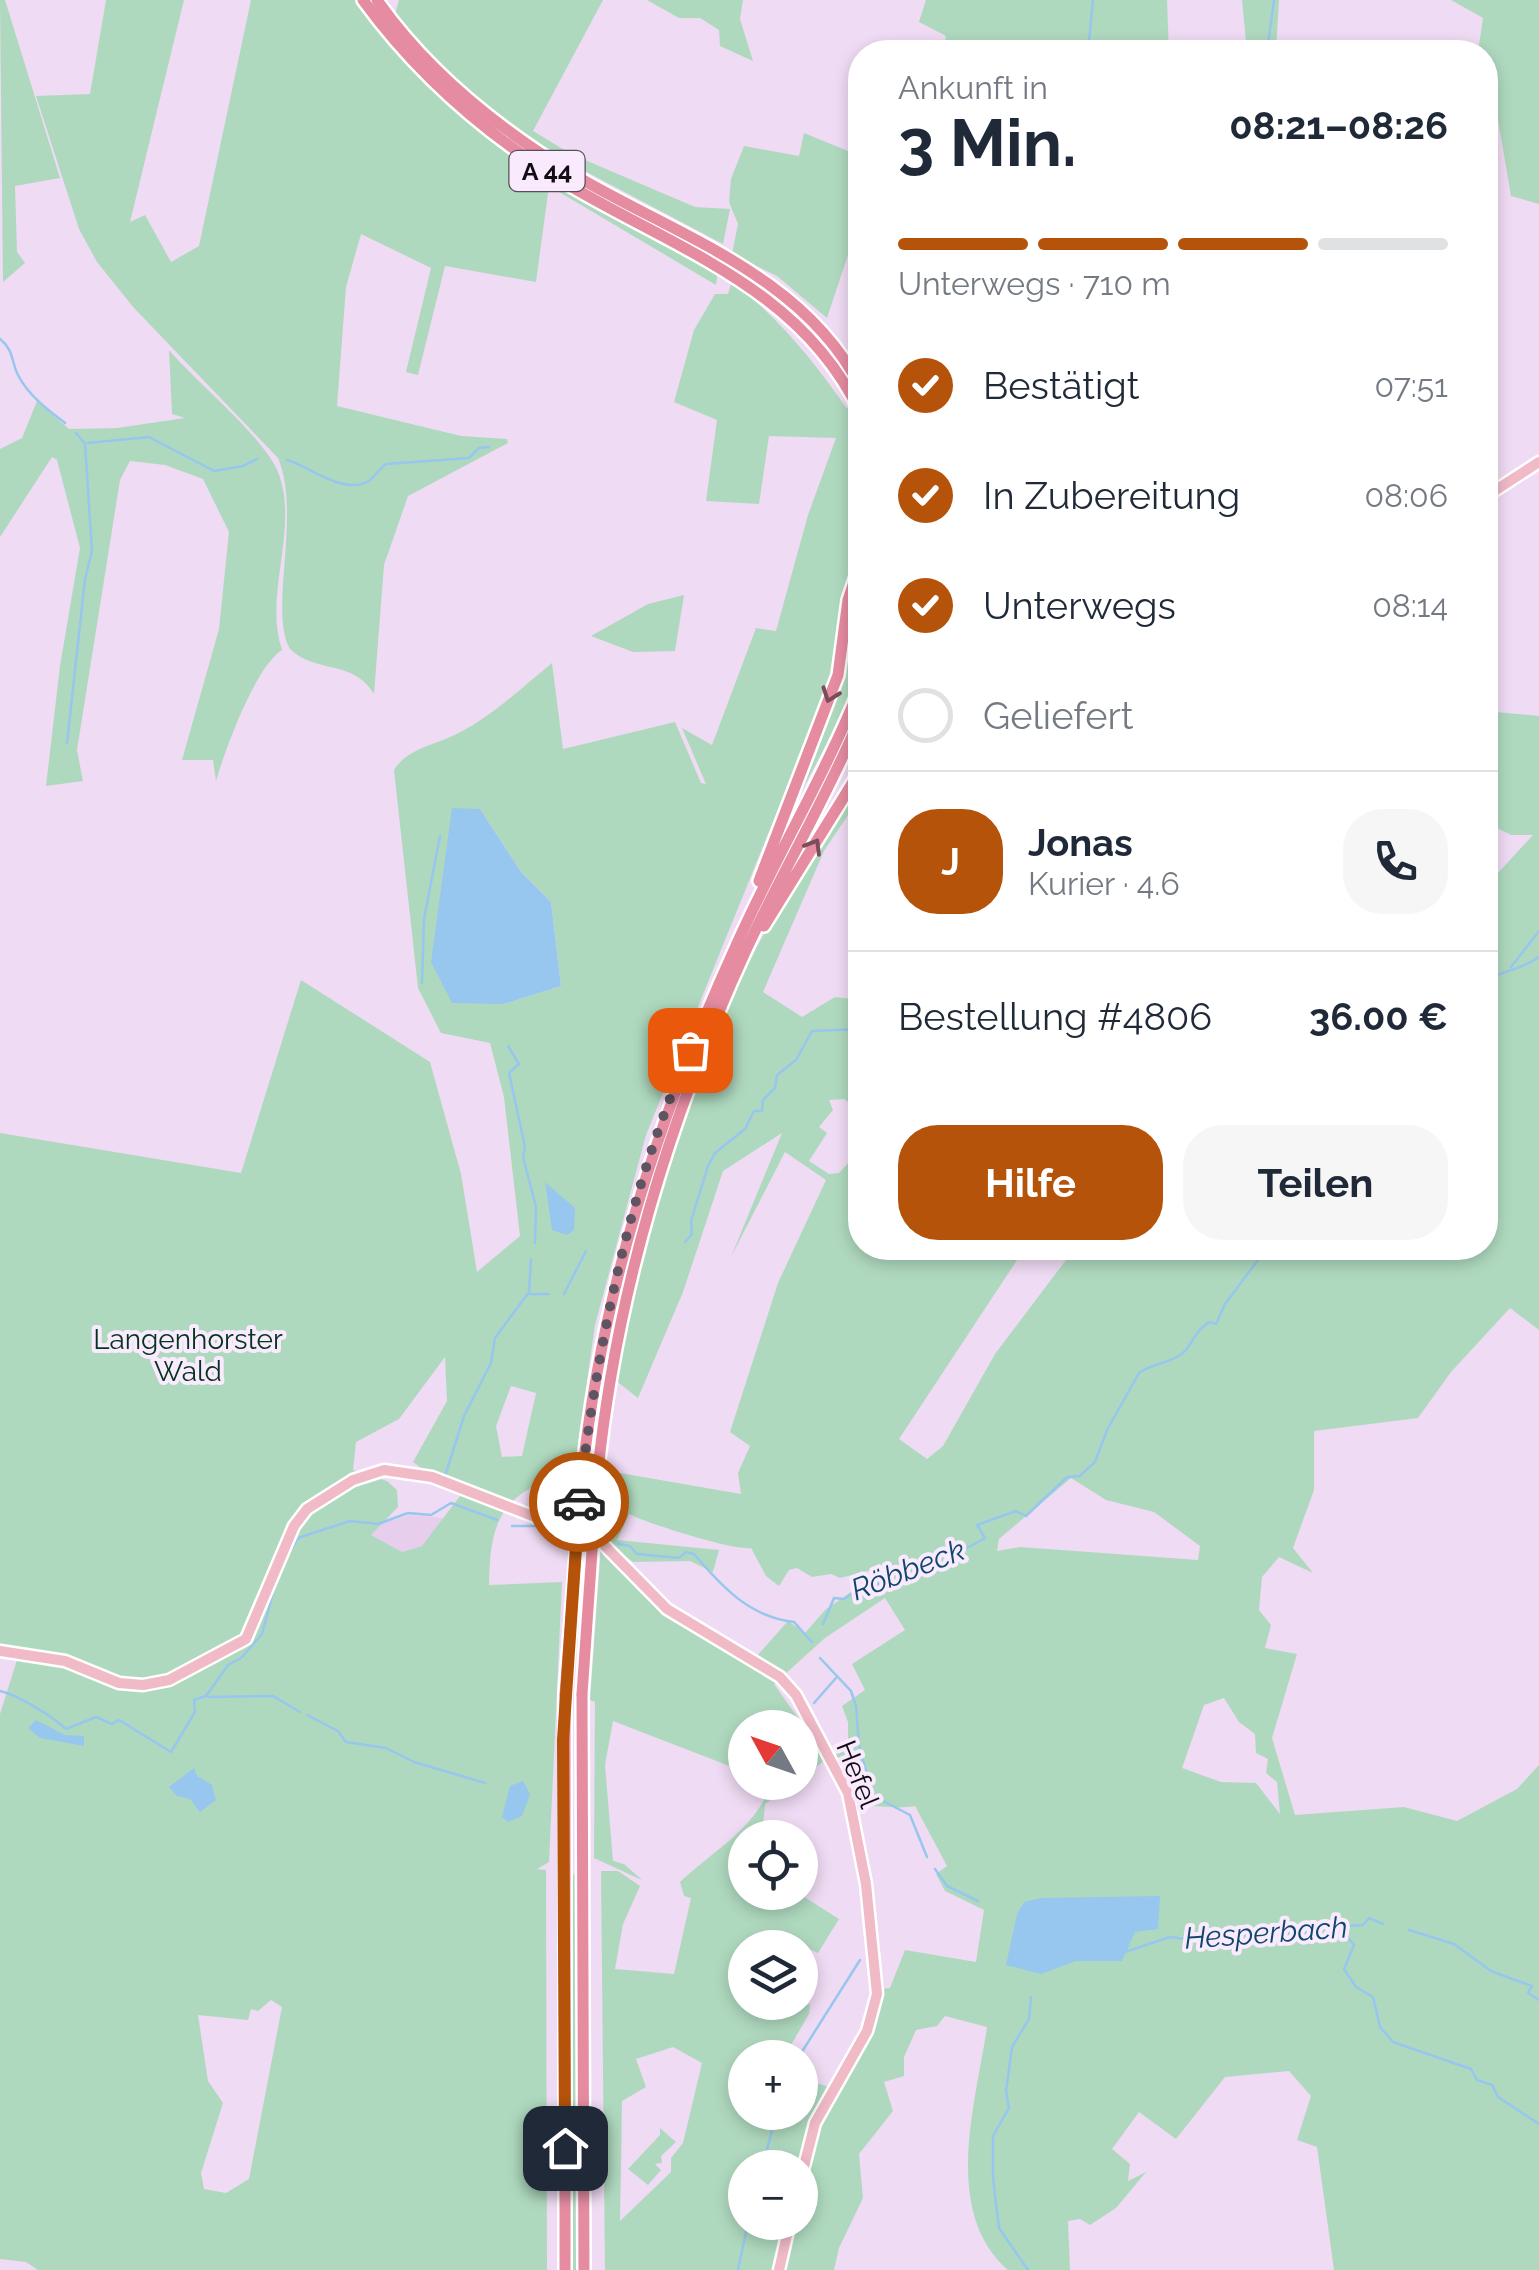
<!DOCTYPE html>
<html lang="de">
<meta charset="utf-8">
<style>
:root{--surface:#fff;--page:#f6f6f7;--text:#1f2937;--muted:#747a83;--line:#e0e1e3;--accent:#b45309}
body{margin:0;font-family:Raleway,sans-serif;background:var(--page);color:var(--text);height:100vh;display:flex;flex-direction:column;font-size:38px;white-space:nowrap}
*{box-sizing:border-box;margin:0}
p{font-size:32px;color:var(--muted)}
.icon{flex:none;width:55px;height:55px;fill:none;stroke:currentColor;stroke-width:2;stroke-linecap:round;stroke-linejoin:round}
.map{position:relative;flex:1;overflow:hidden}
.side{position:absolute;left:848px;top:40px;width:650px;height:1220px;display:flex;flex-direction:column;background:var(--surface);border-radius:40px;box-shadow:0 5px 15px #0003}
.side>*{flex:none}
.needle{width:65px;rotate:310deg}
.fabs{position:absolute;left:728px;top:1710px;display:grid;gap:20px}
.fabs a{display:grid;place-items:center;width:90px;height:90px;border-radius:50%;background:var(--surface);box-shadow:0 5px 15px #0003;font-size:50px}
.pin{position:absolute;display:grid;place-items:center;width:85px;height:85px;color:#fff;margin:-42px;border-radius:20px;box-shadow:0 5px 15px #0006}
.courier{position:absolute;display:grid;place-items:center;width:100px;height:100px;margin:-50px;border:8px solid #b45309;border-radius:50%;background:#fff;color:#222;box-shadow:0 2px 12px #0007}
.summary em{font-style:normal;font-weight:700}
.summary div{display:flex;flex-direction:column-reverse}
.summary{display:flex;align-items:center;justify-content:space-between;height:170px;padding:0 50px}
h1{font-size:65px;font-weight:700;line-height:75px}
.bar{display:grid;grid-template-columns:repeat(4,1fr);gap:15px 10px;align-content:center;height:120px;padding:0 50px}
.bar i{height:12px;border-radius:8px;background:var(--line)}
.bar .active{background:var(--accent)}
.bar p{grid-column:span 4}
.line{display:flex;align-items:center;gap:25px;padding:0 50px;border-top:2px solid var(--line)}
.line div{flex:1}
.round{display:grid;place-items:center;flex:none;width:105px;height:105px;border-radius:40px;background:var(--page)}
ol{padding:0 50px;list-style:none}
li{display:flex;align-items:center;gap:30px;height:110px}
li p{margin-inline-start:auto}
li .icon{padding:10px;border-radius:50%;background:var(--accent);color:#fff;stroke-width:4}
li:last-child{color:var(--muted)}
li i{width:55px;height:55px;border:5px solid var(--line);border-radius:50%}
.button{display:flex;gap:20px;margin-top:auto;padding:20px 50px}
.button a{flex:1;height:115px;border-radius:40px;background:var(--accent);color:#fff;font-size:40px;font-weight:700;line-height:115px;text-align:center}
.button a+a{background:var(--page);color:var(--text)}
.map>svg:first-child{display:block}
</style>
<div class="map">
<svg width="1539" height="2270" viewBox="0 0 1539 2270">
<rect width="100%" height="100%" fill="#efdbf3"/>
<!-- built -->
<path fill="#e7ceed" d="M410 1515 445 1518 422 1546 402 1552 370 1535 381 1524Z"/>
<!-- green -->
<path fill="#afd9bf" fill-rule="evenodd" d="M0 0H5L60 178 15 186 17 252 25 263 3 282Z
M106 0H184L130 222 145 215 171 262 199 246 251 0H356L388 39 399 0H603L533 131 571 154 695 207 730 209 723 244 526 140 519 161 718 270 716 285 549 186 536 282 445 266 418 375 406 372 431 268 361 234 346 287 337 406 461 436 507 439 508 443 408 496 384 565 374 694C353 659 316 674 290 649 268 612 302 514 278 458L134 308 97 262 79 229 36 96 90 94Z
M647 0H743L740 19 753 61 720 46 719 30 700 18H679Z
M926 0H1167L1169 52H943L946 36 919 22Z
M1242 0H1279L1276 52H1247Z
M1451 0H1539V204L1511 196 1496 108 1485 93V52H1478L1483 18Z
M804 133 860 156V219L827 318 777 276 732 254 738 224 729 202 731 179 744 146 799 156Z
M732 281C779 319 813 359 847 409L849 405C884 481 843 589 835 669L646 1135 595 1325 567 1521 537 1485C493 1505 490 1541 489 1585L562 1582 549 1862 537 1869 546 1870 547 2270H38L26 2262 0 2259V1714L17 1660 0 1655V1133L241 1173 301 980 430 1062 461 1174 477 1272 520 1236 504 1097 490 1043 441 1033 418 988 394 770C405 751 429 746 448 738 486 722 520 689 552 663L563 749 675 722 701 783 706 784 682 728 712 745 756 628 776 631 808 515 836 438 769 436 759 504 706 501 717 420 674 402 694 330 715 294H728ZM480 809 521 872 551 902 561 986 504 1004ZM445 1357 447 1401 413 1462 460 1496 422 1546 402 1552 371 1535 398 1507 397 1490 387 1481 353 1470 356 1442 399 1419ZM511 1386 536 1393 522 1456 502 1457 496 1426ZM271 2000 282 2007 249 2179 226 2193 204 2189 201 2173 223 2103 208 2081 198 2015 248 2020 251 2009 258 2011Z
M169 350C196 382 264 437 278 472 300 528 263 594 282 650 255 667 225 750 216 781L213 760H182L219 629 229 532 203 479 165 465 130 461 120 480 77 750 83 781 46 786 60 666 80 548 57 460 52 457 0 537V449L22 438 37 401 69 429 117 428 185 418 172 414Z
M684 595 675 651 633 652 591 636 648 604Z
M860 606V667L845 709 798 798 840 687 851 613Z
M1485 711 1539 716V1330L1510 1308 1451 1372 1418 1418 1314 1431V1490L1293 1548 1313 1573 1279 1557 1262 1577 1259 1610 1271 1625 1265 1648 1297 1654 1272 1738 1295 1815 1404 1807 1457 1821 1517 1789 1539 1765V2270H1334L1317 2147 1297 2140 1311 2096 1289 2071 1225 2077 1176 2139 1139 2112 1112 2149 1130 2164 1128 2181 1146 2172 1116 2208 1090 2225 1080 2219 1068 2221 1070 2270H1008C941 2211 976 2103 987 2027L945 2016 937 2026 916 2030 904 2057V2076L884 2082 893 2111 859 2154 863 2198 839 2248 834 2270H605L601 1871H618L640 1886 623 1924 615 1969 674 1974 691 1898 684 1896 680 1882C711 1852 760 1826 770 1783H795L765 1804 762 1837 745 1838V1892L798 1893 839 1919 818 1953 797 1944 745 1948V2002L796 2003 800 2007 810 2004 809 2014 784 2057 745 2058V2112H800V2078L829 2087 861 2030 871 1990 890 1988 905 1950 976 1962 984 1910 945 1891 936 1874 947 1866 915 1806C894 1810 878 1804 856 1807L855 1777 835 1755 848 1744V1722L842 1706 865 1690 852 1664 905 1630 885 1598 825 1638 774 1684 827 1759 800 1779V1728H745V1772L613 1721 605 1765 613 1861 624 1864 642 1880 594 1858 595 1702 590 1700 601 1546 647 1592 755 1658 788 1621 805 1633 825 1610 877 1574 868 1571 840 1578 831 1574 812 1577 797 1568 789 1570 779 1586 766 1576 751 1548C734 1551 646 1523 629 1514L617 1540 719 1550 713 1572 690 1561 633 1562 606 1542 603 1527 614 1472 741 1494 738 1473 750 1446 730 1432 778 1283 826 1180 785 1152 731 1257 782 1133 723 1171 683 1292 638 1398 615 1380C648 1231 686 1080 758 945 789 886 825 830 860 774V797L824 851 763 992 802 1017 835 997 860 1000V1111L844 1099 829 1100 833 1110 819 1127 827 1133 809 1161 829 1174 839 1173 860 1150V1248H1025L899 1439 927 1459 943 1446 995 1354 1075 1248H1485V887L1533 835H1511L1485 822ZM1071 1478 1106 1500 1154 1512 1200 1546 1198 1560 1020 1547 997 1551 999 1539ZM1224 1698 1239 1722 1255 1734 1256 1753 1268 1759 1266 1773 1277 1782 1280 1814 1256 1783 1221 1782 1182 1768 1204 1705ZM673 2047 702 2063 683 2143 671 2158V2172L620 2221 622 2101 646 2087 636 2059ZM745 2168H800V2222H745Z
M576 1874 580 2270H573L569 1875Z
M660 2128 676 2142 661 2156 662 2163 655 2164 661 2170 648 2185 628 2169 660 2135Z"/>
<!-- water -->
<path fill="#97c6ee" d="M452 808 480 809 521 872 551 902 561 986 504 1004 452 1003 431 962Z
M545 1182 575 1208 574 1230 567 1235 552 1230Z
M36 1720 65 1735 84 1736V1746L40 1738 28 1728Z
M194 1768 197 1776 212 1785 216 1800 200 1812 190 1799 177 1796 169 1787Z
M523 1781 530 1794 522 1816 508 1822 502 1817 510 1786Z
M1160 1896 1158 1929 1135 1932 1122 1961H1076L1041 1974 1006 1965 1017 1914 1024 1902 1041 1898Z"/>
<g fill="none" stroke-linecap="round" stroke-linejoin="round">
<!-- stream -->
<path stroke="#97c6ee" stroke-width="2.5" d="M1088 52 1093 0
M1267 52 1274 0
M0 339C14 350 11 361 18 375 28 395 48 410 65 423
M88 443 149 437 214 471 243 466 257 459
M287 460C310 466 343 496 369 481 374 477 380 468 386 464L469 458 479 448 489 447
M67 743 85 579 92 551 85 444 76 433
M1511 967 1539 931
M1485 980C1505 970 1521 970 1539 957
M422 983 424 919 440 836
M508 1046 519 1064 509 1073 525 1147 523 1157 536 1207 535 1243
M685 1242 692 1234 691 1221 708 1166 715 1153 745 1129 754 1111H762L763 1100 775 1088 777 1075 796 1060 812 1031 860 1029
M530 1294H549
M564 1294 586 1251
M446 1473 464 1416 491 1363 495 1338 529 1292 531 1259
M512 1526H544L563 1535
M618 1544 630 1546 637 1554 679 1558 686 1552 694 1554C723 1588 750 1617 794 1622L812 1642
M282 1566 298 1538 350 1521 378 1524 408 1513 431 1515 451 1503 497 1520
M823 1624 834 1598 844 1599 858 1589 877 1586 891 1571 940 1563 985 1538 977 1525 1016 1511 1026 1516 1067 1477 1080 1476 1095 1462 1107 1430 1139 1373C1151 1364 1165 1364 1177 1357 1193 1349 1193 1330 1210 1322L1216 1324 1225 1304 1267 1248
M820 1658 851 1691 856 1706 859 1745 867 1776 862 1790 910 1815 927 1857
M0 1691C18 1695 52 1716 66 1729L96 1717 112 1724 119 1720 171 1752 195 1712 194 1700 206 1696 228 1665 241 1658 262 1634 277 1578
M208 1697 273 1696 300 1712
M814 1703 836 1678
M307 1715 338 1731 346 1742 386 1748 414 1762 485 1783
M800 1735 803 1726
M935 1869 947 1886 978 1901
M1342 1930 1354 1945 1344 1969 1356 1987 1373 1997 1380 2027 1393 2042 1471 2069 1477 2080 1492 2085 1498 2097 1539 2124
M1409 1930 1454 1944 1491 1971 1532 1986 1528 1993 1539 2000
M1125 1952 1170 1937 1187 1939 1213 1932 1251 1936 1278 1931 1295 1936 1323 1927 1363 1925 1369 1918 1383 1924
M798 2058 860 1960
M762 2168 777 2112
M738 2270 748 2222
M1028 2270 999 2228 993 2178V2136L1009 2108 1006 2091 1012 2047 1029 2019 1031 1997"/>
<defs>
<path id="major" d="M1485 497 1539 462
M0 1651 65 1661 119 1683 143 1685 169 1680 246 1639 294 1526 307 1509 353 1480 384 1470 432 1477 602 1543 667 1609 780 1677 796 1695 848 1793 866 1884 877 1994 867 2031 815 2123 800 2182
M779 2270 790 2222"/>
<path id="highway" d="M363 0C419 77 490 138 572 187 681 251 802 290 860 412
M377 0C428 73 500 130 576 176 676 235 803 275 860 386
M759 881 838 675 848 600 860 564
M764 926 860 771
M582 1478C601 1293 658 1117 735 948 774 860 824 777 860 688
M597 1480C615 1295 669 1118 746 950 782 872 827 797 860 718
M565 1694V2270
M582 1694 584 2270"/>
</defs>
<!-- major casing -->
<use href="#major" stroke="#fff" stroke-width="15"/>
<!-- highway casing -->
<use href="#highway" stroke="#fff" stroke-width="16"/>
<!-- major -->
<use href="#major" stroke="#f0bac7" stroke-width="10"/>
<!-- highway -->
<use href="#highway" stroke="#e68ca1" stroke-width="11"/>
<defs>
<path id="highway-bridge" d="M565 1694 582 1478
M582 1694 597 1480"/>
</defs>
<!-- highway-bridge casing -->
<use href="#highway-bridge" stroke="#fff" stroke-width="16" stroke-linecap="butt"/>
<!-- highway-bridge -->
<use href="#highway-bridge" stroke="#e68ca1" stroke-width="11"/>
</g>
<!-- one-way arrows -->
<defs><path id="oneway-chevron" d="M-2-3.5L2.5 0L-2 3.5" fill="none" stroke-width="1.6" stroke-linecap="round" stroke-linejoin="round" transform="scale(2.5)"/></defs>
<g stroke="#7c4c5a">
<use href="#oneway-chevron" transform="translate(830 695) rotate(110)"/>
<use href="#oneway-chevron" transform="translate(814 846) rotate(-59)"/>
</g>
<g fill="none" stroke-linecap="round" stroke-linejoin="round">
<!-- done -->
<path stroke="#5f5462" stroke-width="10" stroke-dasharray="0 18" d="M579 1502C597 1349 627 1193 690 1050"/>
<!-- route -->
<path stroke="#b45309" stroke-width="12" d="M565 2148 563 1740 579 1502"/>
</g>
<g text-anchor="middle" stroke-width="8" stroke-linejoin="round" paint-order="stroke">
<!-- shield labels -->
<rect fill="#faeafe" stroke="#584f5a" stroke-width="2.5" x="509.5" y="151" width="75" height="40" rx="8"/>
<g font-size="25" font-weight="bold" fill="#120c14">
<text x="547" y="180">A 44</text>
</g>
<!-- park labels -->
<g font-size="28" fill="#04341e" stroke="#faeafe">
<text x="188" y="1349">Langenhorster<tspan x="188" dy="32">Wald</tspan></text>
</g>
<!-- street labels -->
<g font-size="28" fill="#120c14" stroke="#faeafe">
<text transform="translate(858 1774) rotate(68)" y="10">Hefel</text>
</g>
<!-- water labels -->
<g font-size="30" font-style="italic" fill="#0f466c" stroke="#faeafe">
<text transform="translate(908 1570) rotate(-21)" y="10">Röbbeck</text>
<text transform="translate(1266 1933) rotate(-4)" y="10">Hesperbach</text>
</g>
</g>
</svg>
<div class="fabs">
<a><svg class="needle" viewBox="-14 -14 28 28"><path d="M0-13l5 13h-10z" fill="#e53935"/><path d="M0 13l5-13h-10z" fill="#747a83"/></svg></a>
<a><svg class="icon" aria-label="locate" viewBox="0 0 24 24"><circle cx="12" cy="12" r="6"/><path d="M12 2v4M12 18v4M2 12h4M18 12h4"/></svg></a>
<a><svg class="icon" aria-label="layers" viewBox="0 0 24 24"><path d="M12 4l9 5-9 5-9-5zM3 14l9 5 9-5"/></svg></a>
<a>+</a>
<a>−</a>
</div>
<div class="pin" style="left:690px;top:1050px;background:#ea580c"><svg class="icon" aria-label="bag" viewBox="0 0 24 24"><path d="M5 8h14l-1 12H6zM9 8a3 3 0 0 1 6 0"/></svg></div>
<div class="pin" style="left:565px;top:2148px;background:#1f2937"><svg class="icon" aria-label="home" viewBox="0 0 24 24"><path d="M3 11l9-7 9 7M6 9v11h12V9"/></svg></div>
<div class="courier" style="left:579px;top:1502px"><svg class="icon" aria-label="car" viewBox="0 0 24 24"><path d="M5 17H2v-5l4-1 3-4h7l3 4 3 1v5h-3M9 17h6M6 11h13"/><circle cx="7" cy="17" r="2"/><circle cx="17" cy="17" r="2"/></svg></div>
<section class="side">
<div class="summary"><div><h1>3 Min.</h1><p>Ankunft in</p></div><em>08:21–08:26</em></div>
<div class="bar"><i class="active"></i><i class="active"></i><i class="active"></i><i></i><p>Unterwegs · 710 m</p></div>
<ol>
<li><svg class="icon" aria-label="check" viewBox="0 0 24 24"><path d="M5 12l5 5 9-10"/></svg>Bestätigt<p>07:51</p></li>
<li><svg class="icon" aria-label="check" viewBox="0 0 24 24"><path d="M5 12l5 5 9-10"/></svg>In Zubereitung<p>08:06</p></li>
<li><svg class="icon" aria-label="check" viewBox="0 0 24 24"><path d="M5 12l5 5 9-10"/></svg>Unterwegs<p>08:14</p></li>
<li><i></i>Geliefert</li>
</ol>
<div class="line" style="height:180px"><b class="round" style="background:var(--accent);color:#fff">J</b><div><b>Jonas</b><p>Kurier · 4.6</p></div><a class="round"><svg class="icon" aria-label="phone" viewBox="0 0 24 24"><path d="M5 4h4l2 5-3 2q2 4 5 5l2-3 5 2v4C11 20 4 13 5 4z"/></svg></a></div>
<div class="line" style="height:130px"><div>Bestellung #4806</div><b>36.00 €</b></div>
<div class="button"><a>Hilfe</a><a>Teilen</a></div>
</section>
</div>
